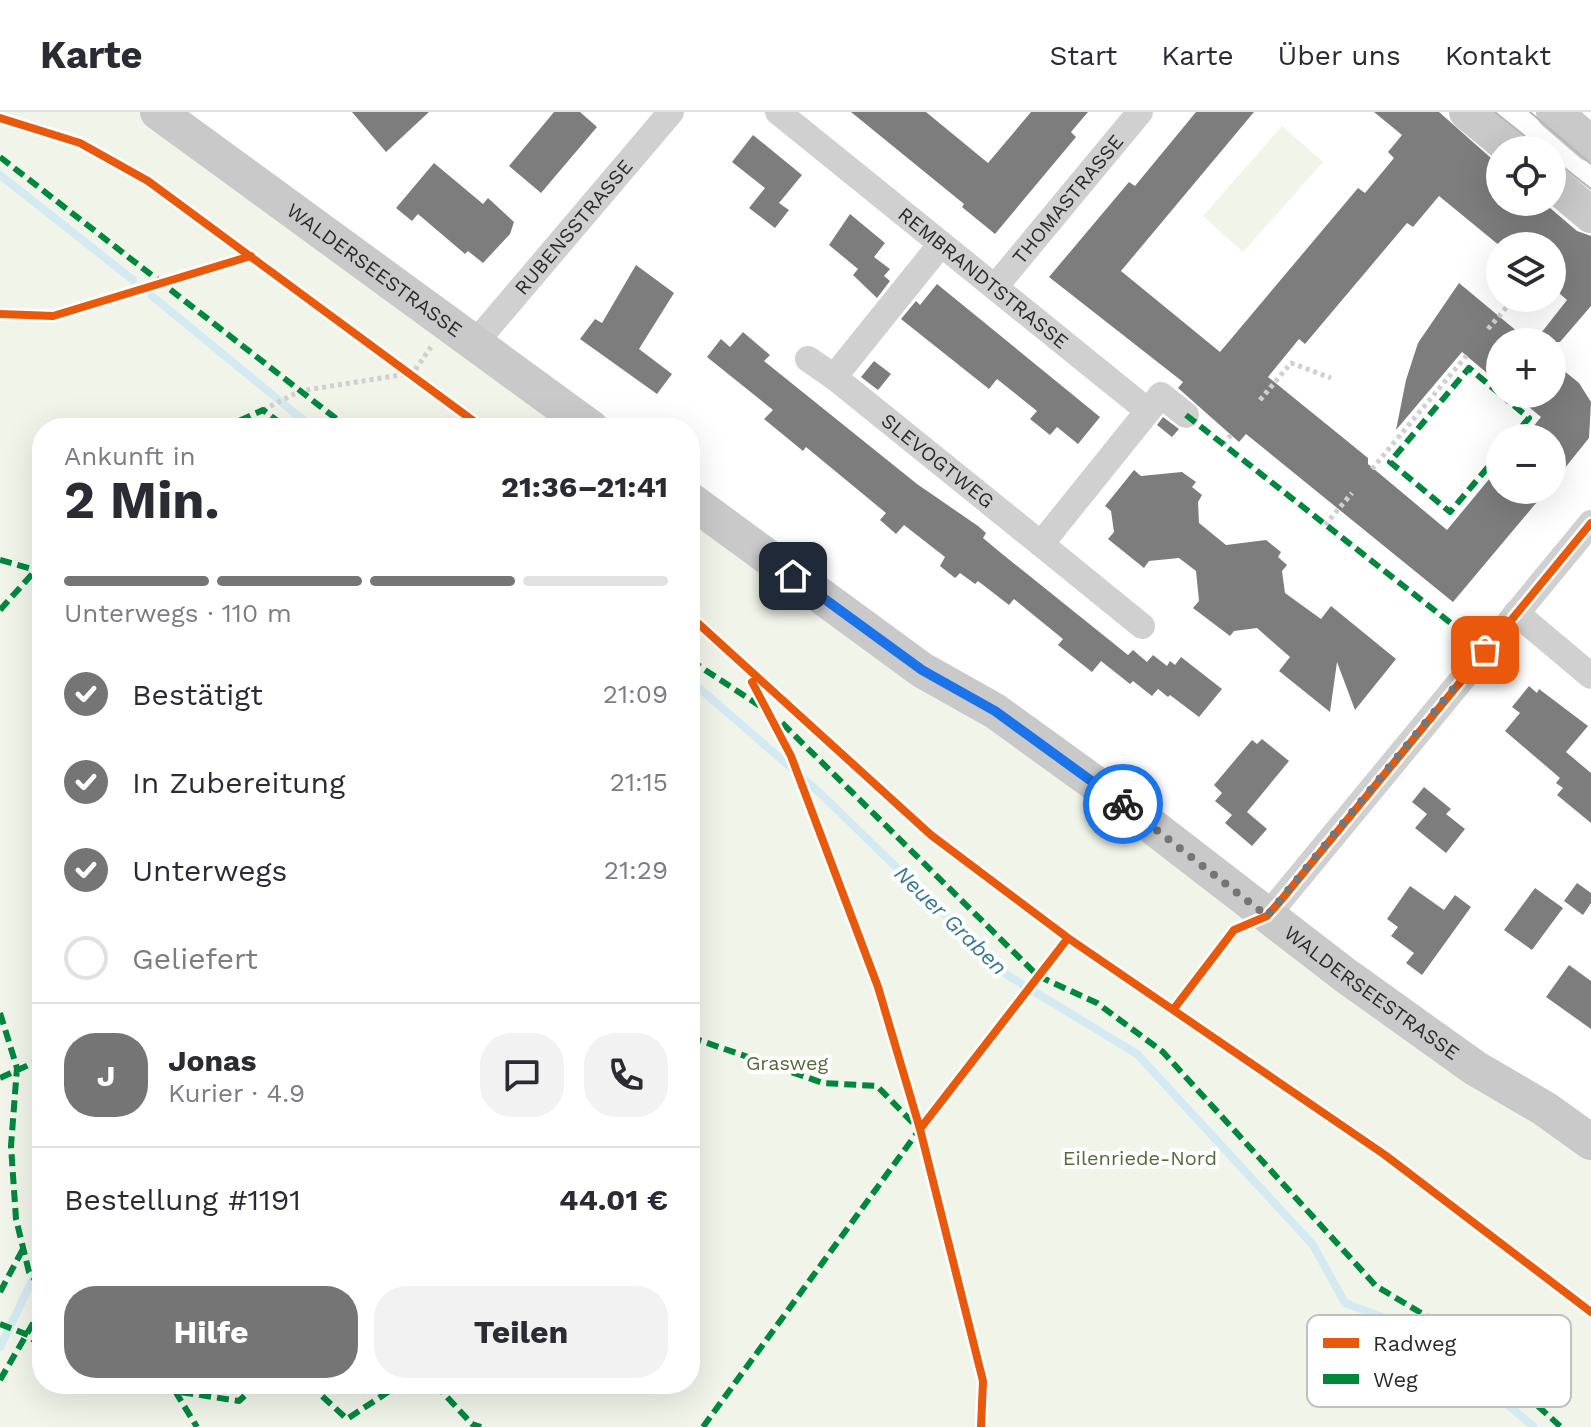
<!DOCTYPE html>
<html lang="de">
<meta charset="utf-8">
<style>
:root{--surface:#fff;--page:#f2f2f3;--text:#2b2b33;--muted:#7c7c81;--line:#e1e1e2;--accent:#757575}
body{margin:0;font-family:"Work Sans",sans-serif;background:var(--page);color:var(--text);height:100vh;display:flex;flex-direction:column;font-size:30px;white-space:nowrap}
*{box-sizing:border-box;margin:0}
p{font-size:26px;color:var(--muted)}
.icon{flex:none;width:44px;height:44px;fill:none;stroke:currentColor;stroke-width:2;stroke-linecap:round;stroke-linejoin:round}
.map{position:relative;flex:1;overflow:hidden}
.side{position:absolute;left:32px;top:306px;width:668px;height:976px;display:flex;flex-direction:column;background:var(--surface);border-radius:32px;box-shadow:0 8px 32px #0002}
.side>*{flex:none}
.buttons{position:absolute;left:1486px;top:24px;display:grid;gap:16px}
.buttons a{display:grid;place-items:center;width:80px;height:80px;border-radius:50%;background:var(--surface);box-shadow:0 8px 32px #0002;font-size:40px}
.pin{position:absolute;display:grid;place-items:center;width:68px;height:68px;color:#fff;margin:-34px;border-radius:16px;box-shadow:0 4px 12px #0006}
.courier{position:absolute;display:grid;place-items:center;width:80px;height:80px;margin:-40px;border:6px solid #1a73e8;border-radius:50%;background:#fff;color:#222;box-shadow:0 2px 10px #0007}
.headline em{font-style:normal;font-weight:700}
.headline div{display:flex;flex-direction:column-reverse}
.headline{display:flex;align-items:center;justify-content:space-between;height:136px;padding:0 32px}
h1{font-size:52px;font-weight:700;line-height:60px}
.bar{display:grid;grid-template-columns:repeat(4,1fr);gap:12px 8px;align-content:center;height:96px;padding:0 32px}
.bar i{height:10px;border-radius:6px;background:var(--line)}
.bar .current{background:var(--accent)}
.bar p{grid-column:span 4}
.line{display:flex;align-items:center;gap:20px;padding:0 32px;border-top:2px solid var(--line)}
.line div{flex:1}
.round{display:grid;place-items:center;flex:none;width:84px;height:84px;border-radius:32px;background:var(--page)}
ol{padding:0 32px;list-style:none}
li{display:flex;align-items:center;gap:24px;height:88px}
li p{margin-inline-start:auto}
li .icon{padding:8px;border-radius:50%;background:var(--accent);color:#fff;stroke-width:4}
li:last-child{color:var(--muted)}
li i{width:44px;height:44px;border:4px solid var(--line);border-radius:50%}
.primary-button{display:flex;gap:16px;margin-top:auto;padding:16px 32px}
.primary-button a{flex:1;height:92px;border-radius:32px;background:var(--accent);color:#fff;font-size:32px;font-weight:700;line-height:92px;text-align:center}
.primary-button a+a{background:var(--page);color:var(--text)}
header{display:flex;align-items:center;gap:48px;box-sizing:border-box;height:112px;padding:0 40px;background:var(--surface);border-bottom:2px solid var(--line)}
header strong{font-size:38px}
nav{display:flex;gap:44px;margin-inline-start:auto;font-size:28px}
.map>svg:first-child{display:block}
</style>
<header>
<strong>Karte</strong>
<nav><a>Start</a><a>Karte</a><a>Über uns</a><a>Kontakt</a></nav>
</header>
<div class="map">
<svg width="1591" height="1315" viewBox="0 0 1591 1315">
<rect width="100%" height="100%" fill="#fff"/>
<!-- green -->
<path fill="#f0f4e9" d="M0 0H158L591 316H42V1272H690V388L1591 1030V1315H0Z
M1282 14 1323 50 1243 140 1203 104Z"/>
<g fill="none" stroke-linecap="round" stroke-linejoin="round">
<!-- stream -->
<path stroke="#d4eaf2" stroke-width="8" d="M0 63 133 168
M152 184 313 316
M690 568 820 681 1007 863 1137 942 1313 1133 1345 1191 1424 1221 1534 1315
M0 1235 42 1148"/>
</g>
<!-- building -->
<path fill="#7d7d7d" d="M352 0H429L386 40Z
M554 0H580L597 15 541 81 509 54Z
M851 0H926L988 51 1031 0H1088L1071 20 1076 25 995 122 962 95 964 92Z
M1196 0H1254L1121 159 1220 240 1358 76 1365 81 1394 46 1388 40 1402 23 1374 0H1439L1500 54V90H1543L1577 119 1591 124V194L1560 230H1534L1567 188 1552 175V134H1500L1439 84 1413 115 1407 111 1305 232 1299 227 1268 265 1368 346V352L1447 418 1500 354V378H1547L1453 490 1246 322 1239 330 1178 276 1183 270 1049 165 1129 70 1135 74Z
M753 23 802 63 779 91 789 98 775 116 749 96 765 76 732 50Z
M434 51 483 92 488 86 514 110 510 122 483 151 468 139 465 142 418 102 412 109 396 96Z
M850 102 885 131 874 145 890 157 884 164 890 169 877 186 853 163 858 157 829 133Z
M636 153 674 181 639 237 672 262 657 282 580 227 595 207 602 211Z
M1459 171 1530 230H1500V272L1462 240 1396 318 1406 268 1418 231Z
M937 172 1100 305 1078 332 1057 315 1050 323 1030 307 1037 299 997 267 989 277 901 207 916 189 920 193Z
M743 220 770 243 764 249 917 372 978 414 986 421 983 426 1001 441 1128 543 1133 538 1147 550 1153 543 1167 554 1170 549 1175 553 1181 545 1222 577 1199 605 1170 583 1168 585 1158 577 1152 584 1133 569 1130 572 1101 549 1092 560 1058 533 1063 527 1014 487 1009 493 978 469 975 472 960 461 955 466 940 454 945 445 904 413 896 422 880 408 886 401 806 335 803 339 764 307 773 298 707 245 721 227 730 235Z
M874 249 891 262 878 278 861 265Z
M1552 249 1579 271 1591 290 1589 326 1552 372V326H1524L1541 305 1513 282H1552Z
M1163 305 1179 317 1172 325 1157 313Z
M1134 358 1141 364 1182 360 1196 370 1192 375 1202 383 1198 390 1199 411 1226 433 1266 428 1281 440 1278 445 1287 453 1282 459 1285 481 1321 507 1331 494 1396 547 1355 598 1337 550 1330 600 1279 559 1290 545 1257 516 1234 519 1230 524 1193 496 1199 489 1196 459 1179 446 1149 449 1144 456 1108 427 1114 420 1111 399 1105 394Z
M1529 574 1537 581 1539 577 1588 614 1566 640 1591 661V711L1557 683 1563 676 1556 671 1560 666 1505 619 1520 601 1512 595Z
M1262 627 1289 649 1247 700 1267 717 1252 734 1225 711 1232 703 1215 689 1222 681 1214 673 1252 628 1257 632Z
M1424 675 1451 697 1446 702 1465 717 1446 741 1415 716 1427 702 1412 690Z
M1577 771 1591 781V791L1583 803 1564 789Z
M1410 774 1444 798 1455 783 1471 795 1422 863 1406 851 1414 841 1391 824 1398 815 1387 807Z
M1535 776 1563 796 1532 838 1504 818Z
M1569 853 1591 869V917L1546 885Z"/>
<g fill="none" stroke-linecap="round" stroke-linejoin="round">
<!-- path -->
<path stroke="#d0d0d0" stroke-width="5" stroke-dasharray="4 4" stroke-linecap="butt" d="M1488 217 1511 190
M1260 288 1291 251 1331 266
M263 298 300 279 413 261 431 235
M1223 332 1231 323
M1372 357 1467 243
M1325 413 1352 381"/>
<!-- street -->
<g stroke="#d0d0d0" stroke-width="26">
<path id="s1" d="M778 0 1148 299 1161 283 1186 303"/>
<path id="s2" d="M941 132 834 265 1041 432 1148 299"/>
<path id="s3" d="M995 175 1140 0"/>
<path id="s4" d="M475 231 671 0"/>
<path d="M808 247 834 265"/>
<path d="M1041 432 1142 514"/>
<path d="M1516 501 1591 564"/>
<path d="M1267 804 1591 411"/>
</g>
<!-- secondary -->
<g stroke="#c9c9c9" stroke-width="36">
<path id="s5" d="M158 0 591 316"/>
<path d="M1467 0 1513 38"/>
<path d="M1554 0 1591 32"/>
<path d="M1552 70 1591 103"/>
<path id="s6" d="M690 388 922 558 995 599 1118 688 1345 863 1475 956 1545 997 1591 1030"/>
</g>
<!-- tram -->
<path stroke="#b8b8b8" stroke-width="2" d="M1495 0 1542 38
M1530 0 1591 52
M1552 46 1591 77"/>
<!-- quiet -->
<path stroke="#00873e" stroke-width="6" stroke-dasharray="12 6" stroke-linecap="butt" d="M0 45 348 316
M1500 282 1469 256 1390 350 1450 400 1500 341
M1500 282 1529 306 1512 326
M1186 303 1485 538
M223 316 263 298 287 316
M0 448 36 458
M0 498 42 451
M690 548 760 594
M782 611 1038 864 1097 891 1163 940 1376 1174 1463 1226 1561 1315
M0 901 17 956 11 1034 16 1107 29 1160 42 1177
M690 925 823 971 877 974 914 1012
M0 966 42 947
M0 1180 23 1137
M0 1212 28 1223 42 1235
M0 1268 42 1196
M128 1272 239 1289 257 1272
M309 1272 347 1307 400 1272
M435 1272 472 1312 481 1315
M175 1279 197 1315
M703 1315 922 1014"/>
<defs>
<path id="cycleway" d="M0 6 80 31 148 69 483 316
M0 202 53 204 251 144
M690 504 931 723 1068 826 1385 1043 1591 1200
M752 570 791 644 878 875 920 1017 983 1269 981 1315
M1173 898 1234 818 1267 804 1282 787 1591 411
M920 1017 1068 826"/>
</defs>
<!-- cycleway casing -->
<use href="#cycleway" stroke="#fff" stroke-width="13"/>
<!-- cycleway -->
<use href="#cycleway" stroke="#e8590c" stroke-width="8"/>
</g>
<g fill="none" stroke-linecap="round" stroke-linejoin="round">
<!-- done -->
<path stroke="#757575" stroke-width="8" stroke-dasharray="0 14.4" d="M1123 692 1267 804 1485 538"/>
<!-- route -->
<path stroke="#1a73e8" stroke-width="10" d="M793 464 922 558 995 599 1123 692"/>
</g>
<g text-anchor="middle" stroke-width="8" stroke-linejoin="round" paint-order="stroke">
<!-- street labels -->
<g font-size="20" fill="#2b2b2b" stroke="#fff">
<text dy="7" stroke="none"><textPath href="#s3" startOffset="114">THOMASTRASSE</textPath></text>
<text dy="7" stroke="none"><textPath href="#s4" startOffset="152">RUBENSSTRASSE</textPath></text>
<text dy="7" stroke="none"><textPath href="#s5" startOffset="268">WALDERSEESTRASSE</textPath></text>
<text dy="7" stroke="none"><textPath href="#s1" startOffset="264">REMBRANDTSTRASSE</textPath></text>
<text dy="7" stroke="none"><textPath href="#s2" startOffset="304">SLEVOGTWEG</textPath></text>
<text dy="7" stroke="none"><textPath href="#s6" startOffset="842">WALDERSEESTRASSE</textPath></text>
</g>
<!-- park labels -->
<g font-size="20" fill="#556937" stroke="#fff">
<text x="787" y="958">Grasweg</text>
<text x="1140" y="1053">Eilenriede-Nord</text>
</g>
<!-- water labels -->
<g font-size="22" font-style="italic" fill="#367991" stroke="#fff">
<text transform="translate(951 808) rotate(44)" y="8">Neuer Graben</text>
</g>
</g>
<!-- legend -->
<rect x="1307" y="1203" width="264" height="92" rx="12" fill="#fff" stroke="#bfbfbf" stroke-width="2"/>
<rect x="1323" y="1226" width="36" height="10" fill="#e8590c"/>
<rect x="1323" y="1262" width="36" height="10" fill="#00873e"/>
<g font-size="22" fill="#2b2b2b">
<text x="1373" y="1239">Radweg</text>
<text x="1373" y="1275">Weg</text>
</g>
</svg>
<div class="buttons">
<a><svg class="icon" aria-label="locate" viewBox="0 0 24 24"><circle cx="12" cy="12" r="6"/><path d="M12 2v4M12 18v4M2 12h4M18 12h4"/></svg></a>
<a><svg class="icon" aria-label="layers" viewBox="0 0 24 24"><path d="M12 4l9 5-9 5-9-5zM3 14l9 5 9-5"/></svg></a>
<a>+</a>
<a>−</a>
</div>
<div class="pin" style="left:1485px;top:538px;background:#ea580c"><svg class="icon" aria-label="bag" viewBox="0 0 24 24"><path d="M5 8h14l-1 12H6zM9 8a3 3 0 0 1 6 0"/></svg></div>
<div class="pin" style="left:793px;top:464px;background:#1f2937"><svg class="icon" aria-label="home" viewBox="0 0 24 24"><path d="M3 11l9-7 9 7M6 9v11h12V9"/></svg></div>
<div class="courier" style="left:1123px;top:692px"><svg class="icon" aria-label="bike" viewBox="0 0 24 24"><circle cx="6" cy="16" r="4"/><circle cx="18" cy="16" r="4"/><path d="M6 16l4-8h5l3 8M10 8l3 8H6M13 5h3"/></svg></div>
<section class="side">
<div class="headline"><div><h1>2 Min.</h1><p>Ankunft in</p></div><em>21:36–21:41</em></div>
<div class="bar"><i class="current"></i><i class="current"></i><i class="current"></i><i></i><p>Unterwegs · 110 m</p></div>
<ol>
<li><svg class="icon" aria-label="check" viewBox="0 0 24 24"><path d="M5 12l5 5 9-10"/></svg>Bestätigt<p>21:09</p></li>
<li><svg class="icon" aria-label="check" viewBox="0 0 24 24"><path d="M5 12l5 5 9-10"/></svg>In Zubereitung<p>21:15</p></li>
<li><svg class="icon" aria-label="check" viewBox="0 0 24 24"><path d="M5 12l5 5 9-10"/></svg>Unterwegs<p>21:29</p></li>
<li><i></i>Geliefert</li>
</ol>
<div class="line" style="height:144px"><b class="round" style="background:var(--accent);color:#fff">J</b><div><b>Jonas</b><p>Kurier · 4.9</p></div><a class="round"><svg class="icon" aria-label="chat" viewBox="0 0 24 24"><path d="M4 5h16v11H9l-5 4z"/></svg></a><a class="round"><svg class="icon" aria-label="phone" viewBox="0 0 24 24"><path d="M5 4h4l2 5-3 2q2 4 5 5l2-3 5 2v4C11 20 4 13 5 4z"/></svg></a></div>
<div class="line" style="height:104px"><div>Bestellung #1191</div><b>44.01 €</b></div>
<div class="primary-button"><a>Hilfe</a><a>Teilen</a></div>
</section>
</div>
